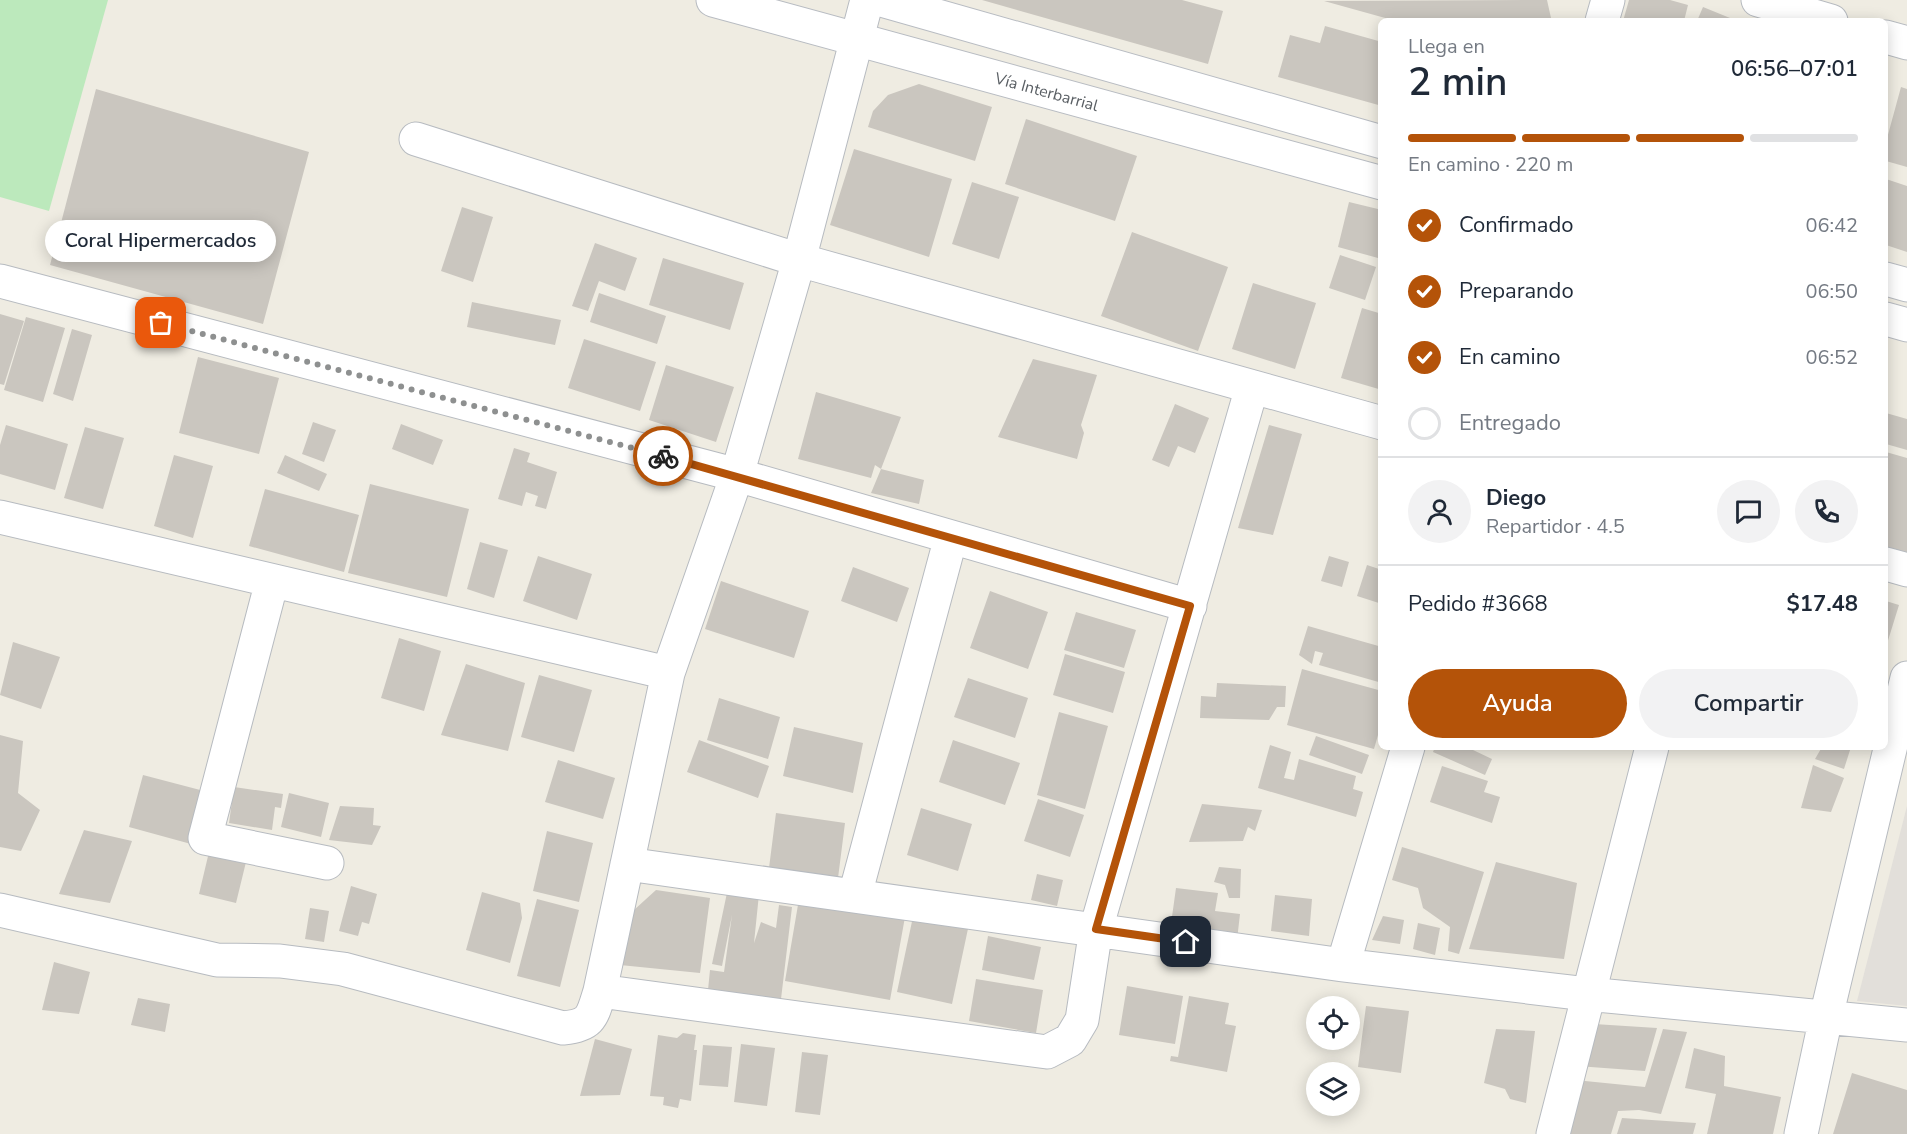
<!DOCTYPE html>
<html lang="es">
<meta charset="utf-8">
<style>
:root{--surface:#fff;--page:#f2f2f3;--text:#1f2937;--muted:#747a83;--line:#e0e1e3;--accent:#b45309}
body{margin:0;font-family:"Nunito Sans",sans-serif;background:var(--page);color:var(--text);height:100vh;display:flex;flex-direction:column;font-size:22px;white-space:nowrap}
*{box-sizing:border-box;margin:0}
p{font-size:20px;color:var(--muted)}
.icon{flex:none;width:33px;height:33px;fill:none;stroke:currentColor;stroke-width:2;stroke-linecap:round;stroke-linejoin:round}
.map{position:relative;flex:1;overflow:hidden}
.sheet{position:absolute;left:1378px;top:18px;width:510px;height:732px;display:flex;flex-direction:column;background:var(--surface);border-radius:9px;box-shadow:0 3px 15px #0003}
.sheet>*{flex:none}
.tools{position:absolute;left:1306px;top:996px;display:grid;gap:12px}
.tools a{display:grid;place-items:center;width:54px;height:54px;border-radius:50%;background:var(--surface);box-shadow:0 3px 15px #0003;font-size:30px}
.pin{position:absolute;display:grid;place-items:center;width:51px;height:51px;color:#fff;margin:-26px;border-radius:12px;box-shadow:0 3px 9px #0006}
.courier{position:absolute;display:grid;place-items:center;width:60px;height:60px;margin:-30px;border:4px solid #b45309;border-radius:50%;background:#fff;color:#222;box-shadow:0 2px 8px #0007}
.bubble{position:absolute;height:42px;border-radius:21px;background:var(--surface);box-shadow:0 3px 15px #0003;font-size:20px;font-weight:600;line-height:42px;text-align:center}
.headline em{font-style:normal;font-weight:600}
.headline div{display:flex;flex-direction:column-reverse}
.headline{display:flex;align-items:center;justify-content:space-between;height:102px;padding:0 30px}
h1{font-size:39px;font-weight:600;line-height:45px}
.bar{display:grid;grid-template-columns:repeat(4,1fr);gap:9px 6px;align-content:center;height:72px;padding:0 30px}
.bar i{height:8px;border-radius:4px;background:var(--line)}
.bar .selected{background:var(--accent)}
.bar p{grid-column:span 4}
.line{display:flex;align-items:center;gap:15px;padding:0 30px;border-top:2px solid var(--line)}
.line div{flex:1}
.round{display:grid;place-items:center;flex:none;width:63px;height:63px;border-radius:32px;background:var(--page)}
ol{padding:0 30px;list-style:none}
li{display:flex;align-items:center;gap:18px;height:66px}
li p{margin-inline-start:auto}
li .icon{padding:6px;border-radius:50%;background:var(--accent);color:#fff;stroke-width:4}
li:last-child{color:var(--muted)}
li i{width:33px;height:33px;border:3px solid var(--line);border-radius:50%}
.primary-button{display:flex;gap:12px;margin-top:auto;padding:12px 30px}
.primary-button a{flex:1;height:69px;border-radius:36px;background:var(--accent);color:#fff;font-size:24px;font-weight:600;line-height:69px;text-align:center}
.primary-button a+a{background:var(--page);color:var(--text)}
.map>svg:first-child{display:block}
</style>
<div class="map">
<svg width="1907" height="1134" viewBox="0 0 1907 1134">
<rect width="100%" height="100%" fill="#efece2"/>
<!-- industrial -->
<path fill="#e2dfda" d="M1907 806V1006L1857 1001Z"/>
<!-- green -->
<path fill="#bce9bc" d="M0 0H108L49 211 0 197Z"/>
<!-- building -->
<path fill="#cac6bf" d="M982 0H1182L1223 11 1208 64Z
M1547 0 1551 18 1548 21H1396L1324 1Z
M1629 0H1670L1688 5 1684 21H1623Z
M1703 7 1730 18 1728 21H1697Z
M1325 26 1382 42V106L1278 77 1290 35 1320 43Z
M919 84 992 107 975 161 868 127 873 111 888 95Z
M1901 87 1907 89V167L1886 161V142Z
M96 89 309 152 263 324 50 265Z
M1026 119 1137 156 1115 221 1005 184Z
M854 149 952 179 929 257 830 225Z
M1886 179 1907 186V252L1886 245Z
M972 182 1019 197 999 259 952 244Z
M1349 202 1382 210V242L1378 258 1338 247Z
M462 207 493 217 473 282 441 271Z
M1132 232 1228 267 1198 351 1101 316Z
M595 243 637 258 625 291 599 281 588 311 572 306Z
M1340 255 1376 267 1365 300 1329 288Z
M663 258 744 283 730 330 649 305Z
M1253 283 1316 303 1295 369 1232 349Z
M599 293 666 316 657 344 590 322Z
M472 302 561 320 555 345 467 327Z
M1362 308 1382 314V390L1341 378Z
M0 314 24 321 4 385 0 384Z
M26 317 65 328 43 402 4 390Z
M72 329 92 335 73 401 53 394Z
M584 339 656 362 640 411 568 388Z
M198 357 279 378 259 454 179 433Z
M1033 359 1097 375 1081 425 1084 433 1077 459 998 437Z
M666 365 734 387 716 442 649 420Z
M816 392 901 417 881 469 875 465 871 478 798 459Z
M1175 404 1209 418 1195 453 1178 446 1169 467 1152 460Z
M1886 413 1907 419V450L1886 444Z
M313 422 336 430 324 462 302 454Z
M401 424 443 440 433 465 392 449Z
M6 425 68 444 55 490 0 474V445Z
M1269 425 1302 434 1273 535 1238 528Z
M85 427 124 438 103 509 64 498Z
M514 448 530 453 527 462 557 472 546 509 535 506 538 496 526 492 522 506 498 499Z
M1886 452 1907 458V553L1886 547Z
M174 455 213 466 193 538 154 526Z
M285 455 327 474 319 491 277 473Z
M881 469 924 480 919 504 871 493Z
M370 484 469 509 447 597 348 573Z
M265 489 359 515 344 572 249 546Z
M480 542 508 550 494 598 467 589Z
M538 556 592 574 577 620 523 601Z
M1329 556 1349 562 1342 587 1321 581Z
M1367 565 1382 570V604L1357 596Z
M853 567 909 588 897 622 841 601Z
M721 581 809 611 794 658 705 629Z
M990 591 1048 612 1028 669 970 648Z
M1886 601 1899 605 1886 647Z
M1076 612 1136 630 1124 668 1064 650Z
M1308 626 1382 647V683L1319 665 1323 653 1315 651 1312 664 1299 655Z
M399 638 441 651 424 711 381 698Z
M13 642 60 657 41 709 0 695Z
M1065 654 1125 672 1113 713 1053 695Z
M466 664 525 683 508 751 441 735Z
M1302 669 1382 691V721L1374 749 1287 725Z
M539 675 592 690 574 752 521 737Z
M968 678 1028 698 1015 738 954 717Z
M1217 683 1286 686 1285 707H1277L1269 720 1200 718 1201 696 1216 697Z
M719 698 780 717 768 759 707 740Z
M1059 712 1108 726 1085 809 1037 795Z
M794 727 863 743 853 793 783 776Z
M0 735 23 741 18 793 40 810 21 851 0 847Z
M1316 736 1369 755 1362 774 1309 755Z
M699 740 769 766 758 798 687 772Z
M953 740 1020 763 1005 805 939 782Z
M1270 745 1291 752 1284 778 1294 780 1299 759 1356 776 1353 789 1363 792 1356 817 1258 788Z
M1435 747H1474L1473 750 1492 759 1485 775 1433 752Z
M1822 747H1851L1844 769 1815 759Z
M558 760 615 778 603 819 545 802Z
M1813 765 1844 778 1831 812 1801 808Z
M1442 766 1488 781 1484 792 1500 797 1492 823 1430 802Z
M143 775 204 791 191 844 129 827Z
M234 787 283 794 281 808 275 807 272 830 229 823Z
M289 793 329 803 321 837 281 827Z
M1038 799 1084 815 1070 857 1024 841Z
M1202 804 1262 810 1255 831 1248 827 1243 841 1189 842Z
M340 806 374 808 373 825 381 826 372 845 329 840Z
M921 808 972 824 958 871 907 855Z
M776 813 845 823 838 878 769 868Z
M84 830 132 841 110 903 59 894Z
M547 831 593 843 579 902 533 891Z
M1402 847 1484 872 1459 954 1448 951 1450 927 1423 908 1418 888 1392 880Z
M209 852 246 862 236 903 199 894Z
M1496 862 1577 883 1564 959 1469 949Z
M1219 867 1241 869 1240 898H1229L1225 885 1214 882Z
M1037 874 1063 880 1057 906 1031 900Z
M351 886 377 894 369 924 362 922 358 936 339 931Z
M728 888 759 894 754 943 761 922 776 928 779 905 792 907 781 999 708 990 710 970 724 972 732 915 722 966 712 964Z
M1176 888 1218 893 1215 911 1240 914 1237 940 1170 931Z
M656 890 710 898 700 973 610 964 623 920Z
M482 892 520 903 522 918 510 963 466 950Z
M1275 895 1312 899 1309 936 1271 931Z
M537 899 579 910 560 987 517 976Z
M799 899 905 917 890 1000 785 981Z
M310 908 329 911 324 942 305 939Z
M914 912 969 924 952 1004 897 992Z
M1383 916 1404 920 1400 944 1372 940Z
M1418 923 1440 928 1435 955 1413 949Z
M988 936 1041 947 1034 980 982 970Z
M54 962 90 972 79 1014 42 1010Z
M976 979 1043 990 1036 1033 969 1021Z
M1127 986 1183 996 1175 1044 1119 1035Z
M1189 996 1229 1003 1225 1024 1236 1026 1227 1072 1170 1061 1171 1056 1178 1057Z
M138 998 170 1004 165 1032 131 1025Z
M1366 1006 1409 1011 1401 1073 1358 1067Z
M1594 1024 1657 1028 1645 1071 1577 1066Z
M1496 1029 1535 1031 1526 1103 1510 1099 1505 1089 1484 1083Z
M1663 1029 1687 1032 1661 1114 1639 1110 1618 1111 1611 1134H1564L1575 1080 1645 1087Z
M683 1033 696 1035 694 1050H697L691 1101 680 1099 678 1108 663 1105 664 1097 650 1096 658 1035 677 1038Z
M595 1039 632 1049 620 1095 580 1096Z
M741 1044 775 1048 767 1106 734 1102Z
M703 1045 732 1047 728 1087 699 1085Z
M1694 1048 1725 1056 1724 1086 1781 1097 1773 1134H1707L1716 1094 1685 1088Z
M802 1052 828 1055 820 1115 795 1112Z
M1852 1073 1907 1090V1134H1833Z
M1622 1118 1696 1123 1693 1134H1617Z"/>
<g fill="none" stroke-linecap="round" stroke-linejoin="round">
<defs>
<path id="street" d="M1758 0 1831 21
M1602 21 1608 0
M1886 37 1907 43
M416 139 799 260 1382 423
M0 281 737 475 1190 606
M0 517 668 673 737 475 799 260 867 0
M1886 564 1907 570
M272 581 205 838 327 863
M627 864 1343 965 1587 994 1907 1025
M855 895 951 537
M0 910 217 960 280 961 343 969 563 1028C592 1025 592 1017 600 991L668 673
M1343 965 1408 747
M600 991 1047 1052 1070 1040 1082 1020 1096 929 1252 387
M1553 1134 1652 747
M1801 1134 1826 1017 1907 678"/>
<g id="secondary">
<path id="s1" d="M713 0 1382 183"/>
<path d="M881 0 1382 142"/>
<path d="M1886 279 1907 285"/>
<path d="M1886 319 1907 325"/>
</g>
</defs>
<!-- street casing -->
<use href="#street" stroke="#b7bbc0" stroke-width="35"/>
<!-- secondary casing -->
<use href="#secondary" stroke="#b8bcc2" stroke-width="35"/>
<!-- street -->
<use href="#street" stroke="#fff" stroke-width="33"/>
<!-- secondary -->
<use href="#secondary" stroke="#fff" stroke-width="33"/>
</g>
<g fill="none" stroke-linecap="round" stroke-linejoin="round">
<!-- done -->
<path stroke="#8e9090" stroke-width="6" stroke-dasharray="0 10.8" d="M161 323 663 456"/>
<!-- route -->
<path stroke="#b45309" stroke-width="8" d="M663 456 1190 606 1096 929 1186 942"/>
</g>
<g text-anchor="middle" stroke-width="6" stroke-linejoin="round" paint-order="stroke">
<!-- street labels -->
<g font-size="16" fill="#5a5f64" stroke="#fff">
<text dy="6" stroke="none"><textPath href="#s1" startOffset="346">Vía Interbarrial</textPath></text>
</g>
</g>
</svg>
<div class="tools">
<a><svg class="icon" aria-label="locate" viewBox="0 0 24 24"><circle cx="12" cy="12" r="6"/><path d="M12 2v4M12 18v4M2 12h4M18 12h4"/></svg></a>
<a><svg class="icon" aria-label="layers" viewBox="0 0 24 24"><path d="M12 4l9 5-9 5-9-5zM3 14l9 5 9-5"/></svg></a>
</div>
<div class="pin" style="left:161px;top:323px;background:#ea580c"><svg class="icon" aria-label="bag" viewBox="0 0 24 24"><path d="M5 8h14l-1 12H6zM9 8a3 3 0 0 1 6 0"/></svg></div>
<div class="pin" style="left:1186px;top:942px;background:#1f2937"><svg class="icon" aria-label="home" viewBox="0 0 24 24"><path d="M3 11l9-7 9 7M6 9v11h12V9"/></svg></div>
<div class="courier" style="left:663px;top:456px"><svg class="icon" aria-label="bike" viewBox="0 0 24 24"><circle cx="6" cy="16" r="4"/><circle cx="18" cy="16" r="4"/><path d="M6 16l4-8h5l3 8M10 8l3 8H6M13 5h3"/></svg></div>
<div class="bubble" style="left:45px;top:220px;width:231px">Coral Hipermercados</div>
<section class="sheet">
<div class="headline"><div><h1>2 min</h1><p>Llega en</p></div><em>06:56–07:01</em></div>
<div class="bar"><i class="selected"></i><i class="selected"></i><i class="selected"></i><i></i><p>En camino · 220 m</p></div>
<ol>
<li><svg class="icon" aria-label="check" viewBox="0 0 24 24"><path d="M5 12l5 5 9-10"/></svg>Confirmado<p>06:42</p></li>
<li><svg class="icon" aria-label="check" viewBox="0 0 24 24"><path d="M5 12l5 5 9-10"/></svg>Preparando<p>06:50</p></li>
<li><svg class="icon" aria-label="check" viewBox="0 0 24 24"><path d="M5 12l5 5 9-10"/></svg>En camino<p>06:52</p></li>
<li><i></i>Entregado</li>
</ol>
<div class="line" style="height:108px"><a class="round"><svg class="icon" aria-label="person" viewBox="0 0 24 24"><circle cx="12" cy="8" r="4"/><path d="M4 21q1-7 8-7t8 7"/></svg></a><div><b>Diego</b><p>Repartidor · 4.5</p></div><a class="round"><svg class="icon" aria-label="chat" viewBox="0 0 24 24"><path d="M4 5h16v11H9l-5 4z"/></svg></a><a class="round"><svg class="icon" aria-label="phone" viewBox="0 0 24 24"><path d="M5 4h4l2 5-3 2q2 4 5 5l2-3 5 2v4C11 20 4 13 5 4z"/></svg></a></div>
<div class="line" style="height:78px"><div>Pedido #3668</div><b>$17.48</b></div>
<div class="primary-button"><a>Ayuda</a><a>Compartir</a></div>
</section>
</div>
